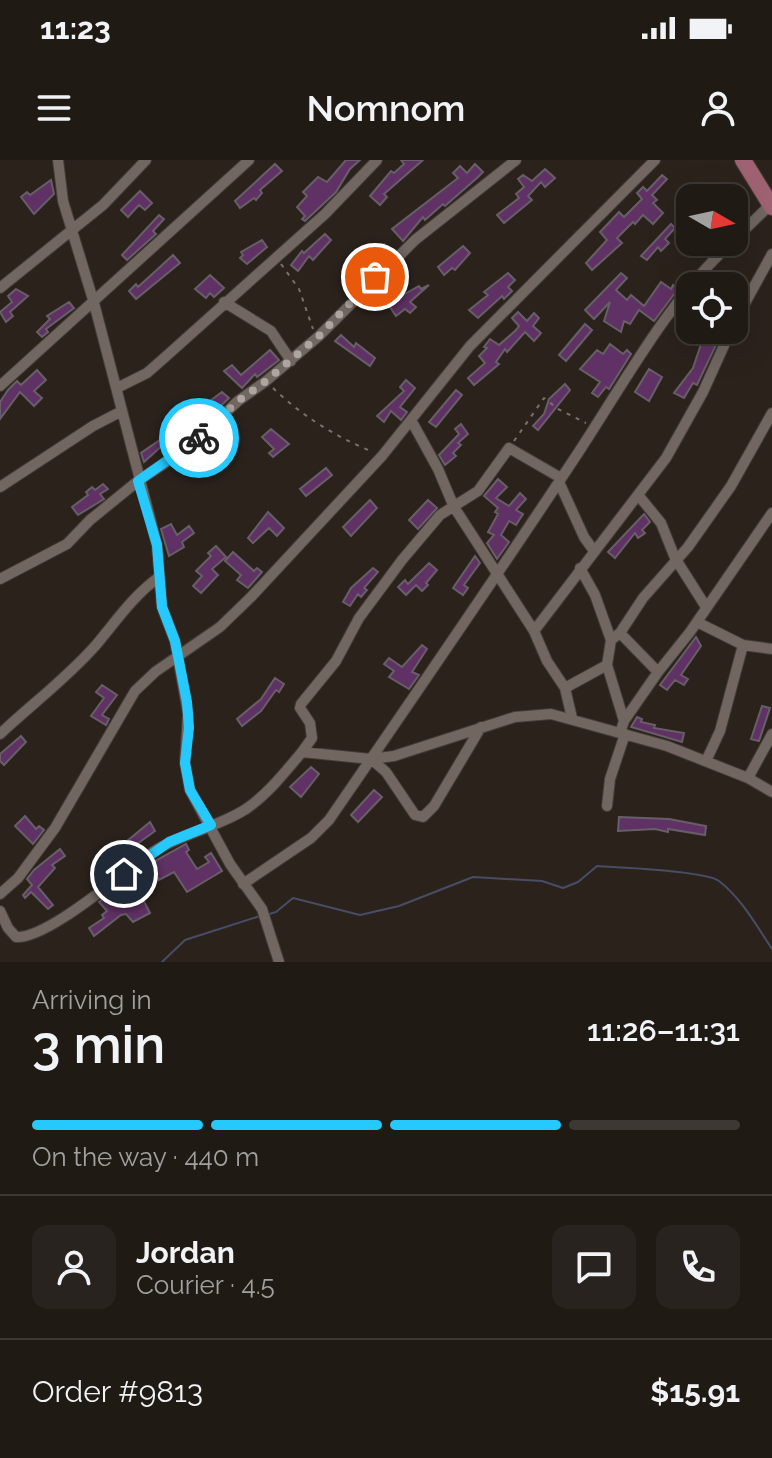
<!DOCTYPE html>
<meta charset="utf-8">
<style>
:root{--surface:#201a15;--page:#28231e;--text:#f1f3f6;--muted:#a2a1a0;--line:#3d3834;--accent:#25c9fe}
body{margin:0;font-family:Raleway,sans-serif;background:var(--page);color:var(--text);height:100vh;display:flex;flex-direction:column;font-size:30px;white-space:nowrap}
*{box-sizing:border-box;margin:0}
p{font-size:26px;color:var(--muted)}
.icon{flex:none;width:44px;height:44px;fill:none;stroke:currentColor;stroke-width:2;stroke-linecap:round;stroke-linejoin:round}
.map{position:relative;height:802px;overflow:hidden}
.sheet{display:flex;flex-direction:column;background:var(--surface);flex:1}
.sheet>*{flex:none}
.needle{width:52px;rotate:99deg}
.controls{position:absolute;left:676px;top:24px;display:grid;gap:16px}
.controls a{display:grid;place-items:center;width:72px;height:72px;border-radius:16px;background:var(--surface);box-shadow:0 8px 32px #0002,0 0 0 2px var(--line);font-size:40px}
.pin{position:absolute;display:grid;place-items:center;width:68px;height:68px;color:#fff;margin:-34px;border:4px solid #fff;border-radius:50%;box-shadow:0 2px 8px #0007}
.courier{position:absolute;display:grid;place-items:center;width:80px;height:80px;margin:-40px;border:6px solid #25c9fe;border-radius:50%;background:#fff;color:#222;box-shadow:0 2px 10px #0007}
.summary em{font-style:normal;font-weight:600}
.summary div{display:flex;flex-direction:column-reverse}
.summary{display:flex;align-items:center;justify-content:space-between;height:136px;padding:0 32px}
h1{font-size:52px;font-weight:600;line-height:60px}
.bar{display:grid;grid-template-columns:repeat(4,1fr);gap:12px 8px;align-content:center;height:96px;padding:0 32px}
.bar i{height:10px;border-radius:6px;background:var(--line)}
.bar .current{background:var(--accent)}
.bar p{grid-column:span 4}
.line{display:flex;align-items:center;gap:20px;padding:0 32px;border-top:2px solid var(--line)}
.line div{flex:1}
.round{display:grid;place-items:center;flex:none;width:84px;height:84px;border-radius:16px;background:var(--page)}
.status{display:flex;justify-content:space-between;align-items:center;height:56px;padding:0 40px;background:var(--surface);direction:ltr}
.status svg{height:22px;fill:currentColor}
header{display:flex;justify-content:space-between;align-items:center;height:104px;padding:0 32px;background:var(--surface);font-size:36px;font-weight:600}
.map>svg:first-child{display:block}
</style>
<div class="status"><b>11:23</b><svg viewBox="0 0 49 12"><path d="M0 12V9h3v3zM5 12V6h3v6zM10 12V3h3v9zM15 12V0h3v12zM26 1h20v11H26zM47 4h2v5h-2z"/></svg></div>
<header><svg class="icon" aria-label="menu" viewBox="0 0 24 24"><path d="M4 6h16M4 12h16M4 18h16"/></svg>Nomnom<svg class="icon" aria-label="person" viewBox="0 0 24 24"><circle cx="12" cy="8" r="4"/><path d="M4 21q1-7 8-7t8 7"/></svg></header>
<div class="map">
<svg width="772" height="802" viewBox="0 0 772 802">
<rect width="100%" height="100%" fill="#2b221c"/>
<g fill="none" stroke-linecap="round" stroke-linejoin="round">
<!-- stream -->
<path stroke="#484d66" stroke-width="2" d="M266 755 276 752 293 738 360 755 399 746 473 717 542 721 563 728 578 722 597 706C617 707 707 711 719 721 742 739 756 765 772 789
M162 802 185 780 260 756"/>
</g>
<!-- building -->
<path fill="#603164" stroke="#675f67" stroke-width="2" d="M346 0H360L350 9 336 32 305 61 302 59 305 56 297 47 307 36 303 32 318 17 327 22Z
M401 0H423L384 34 387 37 380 45 370 36 391 11 394 13 404 4Z
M275 4 282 11 260 30 262 33 256 40 254 38 240 48 235 41Z
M475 4 483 12 477 18 445 46 443 44 425 60 423 57 403 81 392 69 458 18 453 13 460 6 467 13Z
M545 9 555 18 545 27 541 22 528 36 532 40 504 63 497 55 519 38 516 34 524 27 518 19 523 15 532 21Z
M662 15 667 19 652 35 657 40 653 43 663 53 653 64 643 55 635 64 633 62 617 78 622 83 592 110 586 103 607 80 600 72 619 52 624 57 642 39 637 33 643 27 647 31Z
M51 20 54 34 34 54 21 37 27 32 30 35Z
M140 31 152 43 145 50 139 45 128 57 121 50Z
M159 55 164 59 153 71 156 74 127 100 122 95Z
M671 64 675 68 665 79 669 83 661 91 658 87 647 100 641 96Z
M325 74 331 80 313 100 309 96 298 111 291 105 302 91 304 93Z
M262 80 267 87 247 104 240 98 243 95 241 92Z
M384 84 389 89 386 92 388 94 374 110 369 105 358 119 345 108 351 101 359 105Z
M463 86 470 93 455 110 452 108 444 115 438 107Z
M173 95 180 103 136 139 129 131 136 124 138 127Z
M508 113 515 120 508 127 512 131 504 139 502 136 478 158 469 150 488 135 484 132Z
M621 113 627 118 616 130 627 140 631 135 644 146 661 122 671 129 673 125 678 129 654 161 639 150 630 164 624 161 621 172 604 161 610 142 594 159 585 150Z
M210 115 224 128 214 137 210 133 206 138 195 129Z
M429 125 410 142 416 147 410 153 405 149 396 156 383 137 379 142 372 135 377 130 381 134 388 128 401 136 419 126 421 129Z
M16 129 28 136 10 152 13 156 6 162 0 152 12 142 8 136Z
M69 142 74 148 46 169 48 172 42 177 37 172 50 159 47 156Z
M518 152 527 161 534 153 539 158 533 166 541 173 534 181 525 172 507 192 505 189 496 202 499 204 474 225 468 218 485 203 479 196 487 188 484 187 490 179 499 185 515 171 519 166 512 158Z
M585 164 592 170 566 201 559 195Z
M711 171 718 173 715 187 697 225 693 223 684 238 674 233 693 208 702 181 707 183Z
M341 175 354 187 356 183 375 198 370 206 335 181Z
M610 184 623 194 627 190 631 194 609 229 606 227 598 237 592 233 600 222 580 209 597 190 603 194Z
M270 190 279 200 257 217 255 214 242 228 224 211 232 205 241 215Z
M649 209 662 217 649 241 635 232Z
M37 210 46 220 34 231 42 238 34 246 20 232 0 259V242L8 230 17 221 21 225Z
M406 220 415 228 400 247 407 252 401 260 391 251 384 262 377 256 404 231 400 227Z
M565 224 570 230 538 270 533 266 544 254 549 239Z
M456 230 462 235 436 267 429 262Z
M222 232 229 238 206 260 196 251Z
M461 264 468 274 458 283 461 285 453 293 456 296 445 305 439 295 459 274 455 269Z
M271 269 289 284 273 297 269 293 274 289 262 277Z
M168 270 176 273 144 302 141 293 164 277Z
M326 308 332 315 306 336 300 329Z
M498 319 507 327 496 338 509 346 520 333 526 339 516 350 523 354 516 365 509 361 501 375 509 382 497 399 487 383 494 375 488 372 498 354 495 352 498 348 484 336Z
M103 324 108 329 100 334 104 339 78 355 72 347 88 335 86 332 92 327 95 330Z
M370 340 377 348 351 376 343 367Z
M428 340 437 348 418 369 409 360Z
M268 352 284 368 277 376 269 368 253 383 248 378Z
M644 354 650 362 642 370 645 373 638 378 635 373 615 398 608 392Z
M171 364 177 375 189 366 194 373 182 382 184 387 169 396 161 369Z
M216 386 226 397 212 409 218 415 201 433 193 426 202 416 196 411 211 396 208 393Z
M233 392 254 411 257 408 262 412 248 428 237 420 241 415 225 401Z
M475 396 480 403 464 425 468 428 463 435 453 428Z
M429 403 437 410 426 423 428 425 422 431 416 425 406 435 398 427 405 420 408 424Z
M373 408 378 412 364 428 367 430 361 437 358 434 350 446 343 442 351 428Z
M696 477 701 486 681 515 688 519 684 525 675 520 667 530 660 525Z
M422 485 427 489 412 512 419 515 409 529 389 517 394 511 384 504 389 498 402 507Z
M275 518 284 524 279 532 276 530 261 551 242 566 237 559 261 539Z
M102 525 117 535 102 555 109 559 106 565 91 556 104 538 96 532Z
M762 546 770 548 759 581 751 579Z
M637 557 642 559 641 562 655 565 654 568 684 573 682 582 631 567Z
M21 576 26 582 4 605 0 601V594Z
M311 607 319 614 301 637 290 627Z
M374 630 382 637 358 662 351 655Z
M25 656 36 669 39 666 44 670 33 684 15 666Z
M619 657 669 659 706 666 705 675 668 669V672L655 669 618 671Z
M150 662 155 671 126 692 121 686Z
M186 684 189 690 186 692 197 709 209 702 205 697 211 693 222 711 187 732 174 712 159 720 150 704Z
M60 689 65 696 52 705 55 708 38 727 53 745 48 749 31 732 25 738 23 735 32 725 27 719 34 710Z
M136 726 150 753 133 762 126 754 121 755 94 776 89 768 104 758 102 755 107 751 99 742 119 727 124 734Z"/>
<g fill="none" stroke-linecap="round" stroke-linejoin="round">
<defs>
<path id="minor" d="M58 0 63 41 94 143 157 385 162 447 175 481 188 553 185 603 190 630 230 704 262 749 279 802
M734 80 771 44
M0 128 103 45 146 0
M224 142 271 171 291 201
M734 163 772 94
M0 226 249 0
M117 228 147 213 163 199 325 54 377 0
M411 260 438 309 454 347 534 471
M559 322 584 377 594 391
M0 327 93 266 122 251
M639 336 661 363 675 398 706 447
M580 408 595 435 611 480
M0 419 67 384 90 360 138 321 189 287 238 241 266 221 319 176 415 80 516 0
M697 462 743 485 720 571 706 601
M743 485 772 489
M607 505 624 561
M658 512 690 472 772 353
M565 528 607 505 611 480 620 473 643 438 688 387 731 326 772 253
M572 558 565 528 547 501 534 471 666 298 703 232 731 170
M620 573 624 561 658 512 620 473
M0 574C32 544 67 518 96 485 117 460 133 436 159 417
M302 592 312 578 310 563 300 548 301 544 336 501 359 458 402 400 440 355 478 331 509 288 561 318
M371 599 386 612 415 655 423 657 434 646 481 567
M748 618 772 574
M607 646 610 619 625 574
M243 724 311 678 329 660C413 538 497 416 578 293 626 220 668 141 732 82
M0 734 18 718 55 668 135 531 155 512 220 467 251 437 382 296 470 186 655 0
M0 751 8 768 16 777C49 779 126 709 156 690 184 673 218 667 246 649 268 634 285 612 302 592L371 599 394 596 515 557 551 554 667 586 748 618 772 632"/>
<path id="primary" d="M743 0 772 47"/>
</defs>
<!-- minor casing -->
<use href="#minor" stroke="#443c38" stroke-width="12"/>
<!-- primary casing -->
<use href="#primary" stroke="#443c38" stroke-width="18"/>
<!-- path -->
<path stroke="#79726c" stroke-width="2" stroke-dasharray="4 6" stroke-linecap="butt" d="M281 104 299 129 313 169
M273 228C302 256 336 277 373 292
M514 281 544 238 558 249 586 263"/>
<!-- minor -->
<use href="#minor" stroke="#716660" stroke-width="10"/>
<!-- primary -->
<use href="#primary" stroke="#9f6273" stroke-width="16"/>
</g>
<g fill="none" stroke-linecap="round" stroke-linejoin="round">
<!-- done -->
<path stroke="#aca5a0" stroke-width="8" stroke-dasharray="0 14.4" d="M199 278 238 241 266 221 319 176 375 117"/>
<!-- route -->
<path stroke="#25c9fe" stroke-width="10" d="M124 714 169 682 211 665 190 630 185 603 189 568 187 542 175 481 162 447 157 385 138 321 199 278"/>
</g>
</svg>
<div class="controls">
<a><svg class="needle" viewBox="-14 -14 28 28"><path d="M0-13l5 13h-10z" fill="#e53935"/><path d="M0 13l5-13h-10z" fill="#a2a1a0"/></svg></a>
<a><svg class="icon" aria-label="locate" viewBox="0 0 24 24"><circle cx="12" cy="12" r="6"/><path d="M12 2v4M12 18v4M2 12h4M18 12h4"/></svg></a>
</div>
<div class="pin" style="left:375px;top:117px;background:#ea580c"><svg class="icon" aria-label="bag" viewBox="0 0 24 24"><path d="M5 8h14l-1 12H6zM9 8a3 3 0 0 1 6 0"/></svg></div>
<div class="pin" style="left:124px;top:714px;background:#1f2937"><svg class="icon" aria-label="home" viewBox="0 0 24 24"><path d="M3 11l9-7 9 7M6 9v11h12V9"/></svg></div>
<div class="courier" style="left:199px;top:278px"><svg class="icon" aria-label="bike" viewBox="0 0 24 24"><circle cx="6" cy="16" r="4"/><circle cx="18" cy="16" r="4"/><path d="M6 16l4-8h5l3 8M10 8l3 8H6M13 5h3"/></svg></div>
</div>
<section class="sheet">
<div class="summary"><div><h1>3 min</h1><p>Arriving in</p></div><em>11:26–11:31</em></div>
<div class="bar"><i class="current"></i><i class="current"></i><i class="current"></i><i></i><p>On the way · 440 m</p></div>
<div class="line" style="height:144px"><a class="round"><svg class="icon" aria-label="person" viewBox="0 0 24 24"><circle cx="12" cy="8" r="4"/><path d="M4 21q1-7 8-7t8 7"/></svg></a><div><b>Jordan</b><p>Courier · 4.5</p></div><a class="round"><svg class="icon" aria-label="chat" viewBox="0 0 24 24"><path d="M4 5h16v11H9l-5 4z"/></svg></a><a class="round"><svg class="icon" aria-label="phone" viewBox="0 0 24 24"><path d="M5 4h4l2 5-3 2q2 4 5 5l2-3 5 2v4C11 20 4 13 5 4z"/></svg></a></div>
<div class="line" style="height:104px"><div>Order #9813</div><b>$15.91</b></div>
</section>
